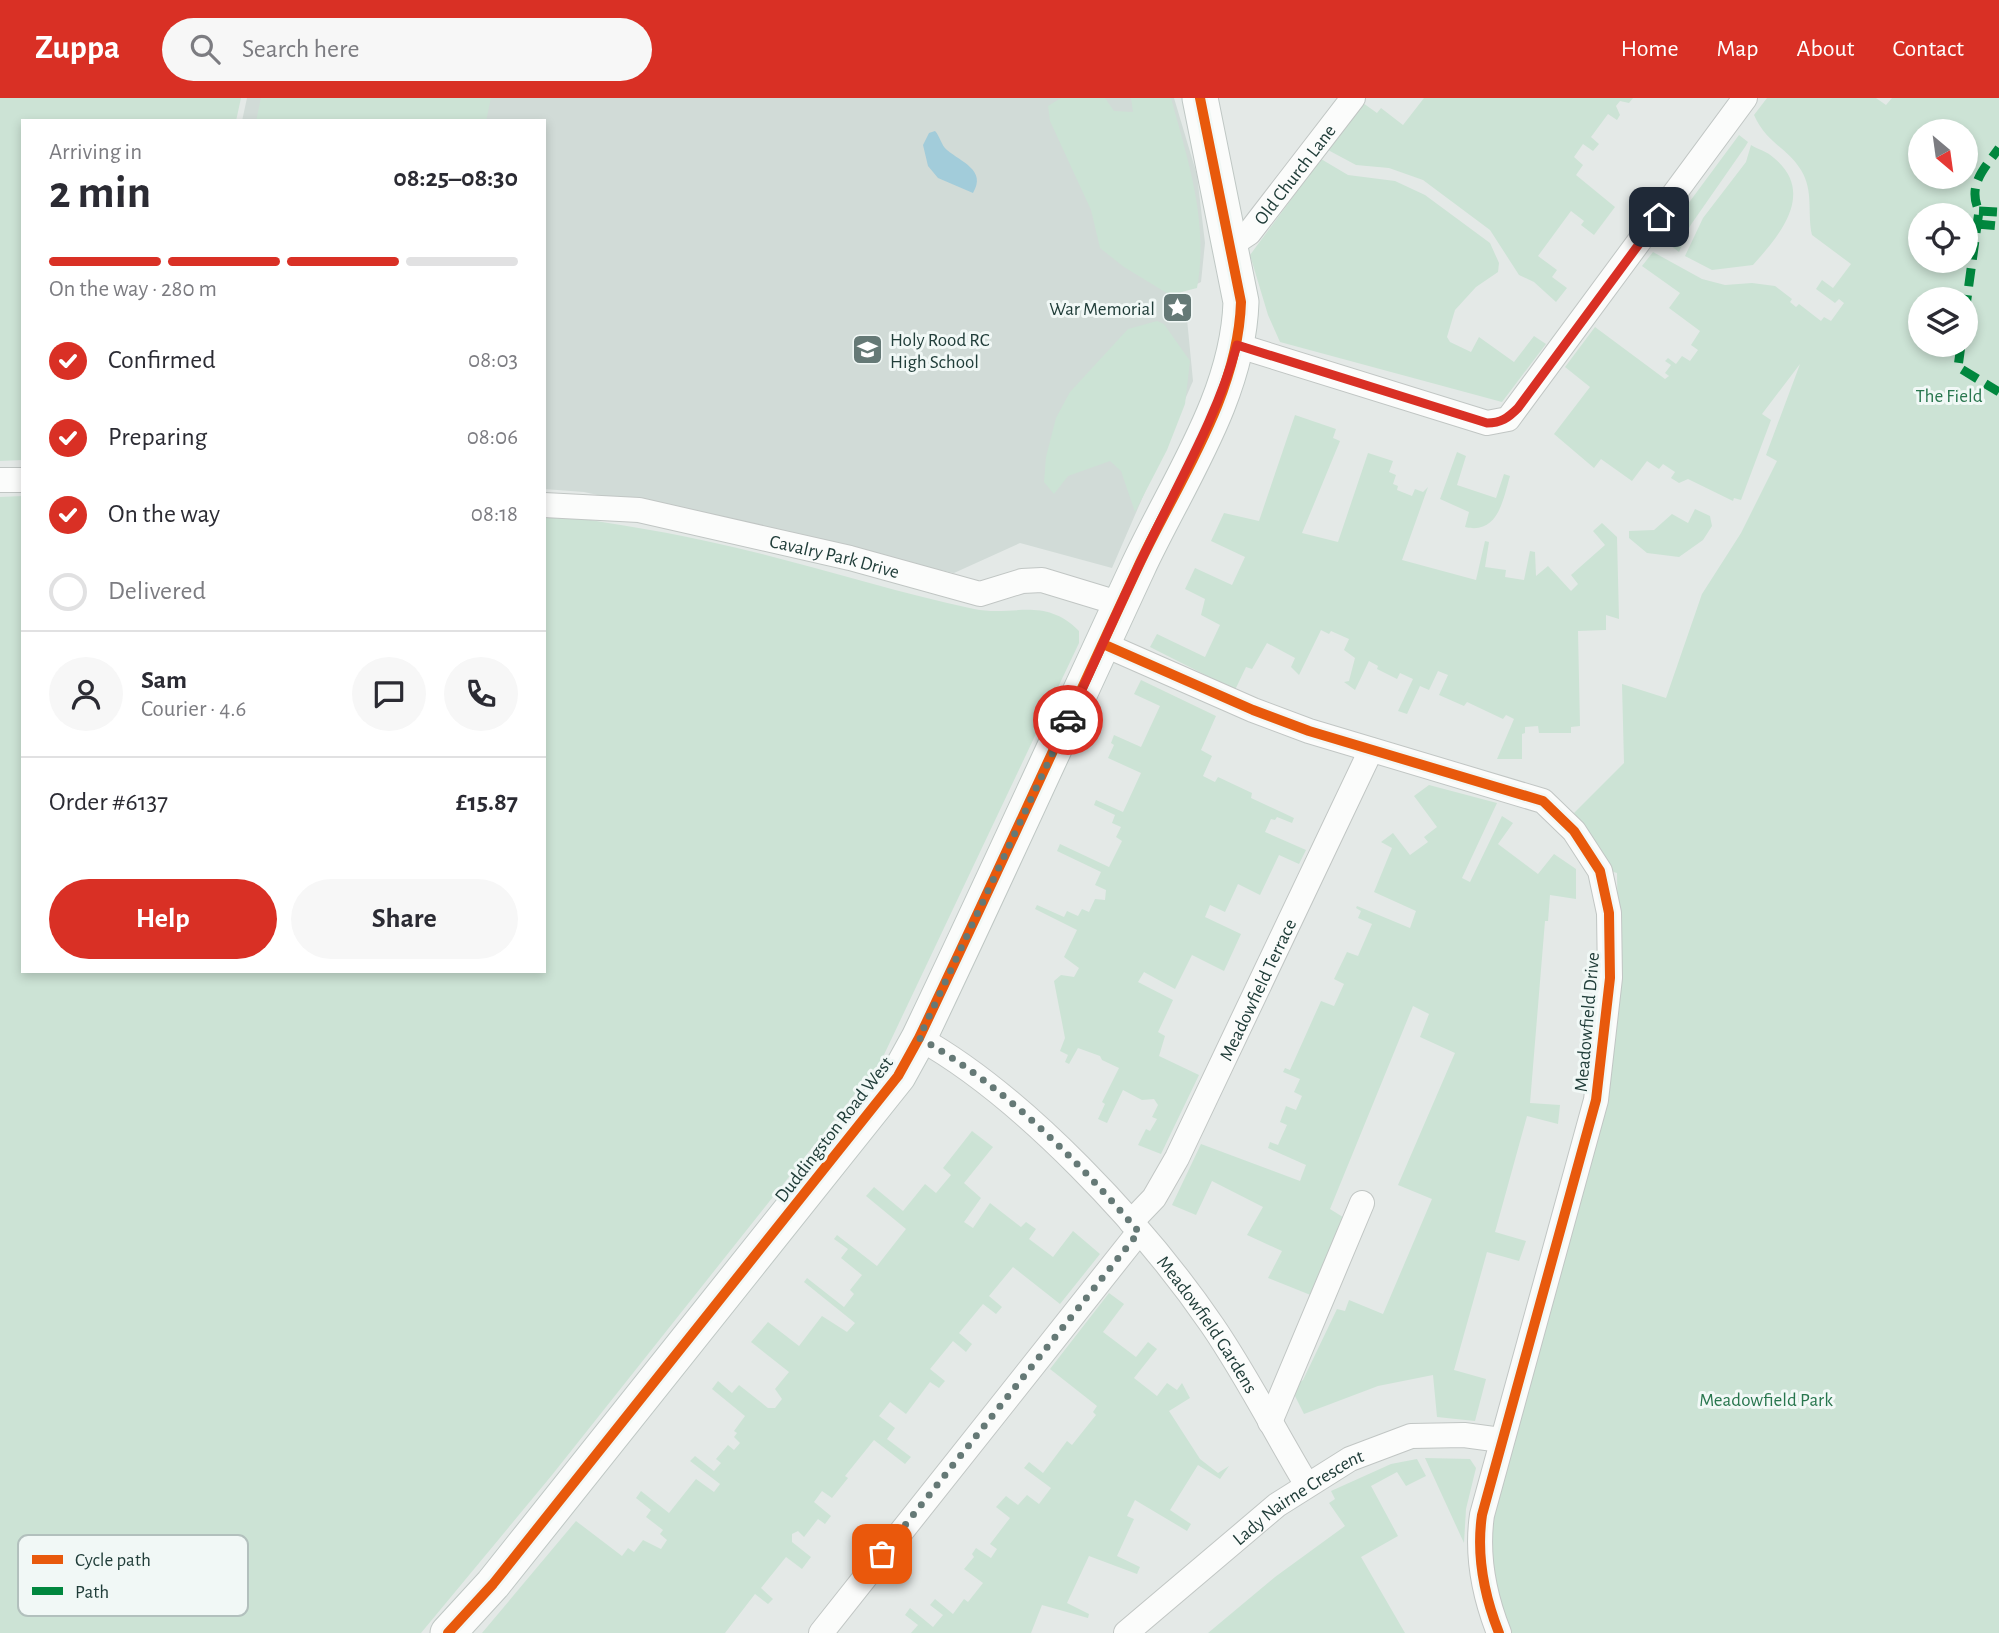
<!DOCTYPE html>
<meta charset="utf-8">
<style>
:root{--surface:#fff;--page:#f7f7f7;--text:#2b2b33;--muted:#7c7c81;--line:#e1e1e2;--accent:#d93025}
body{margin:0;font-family:"Alegreya Sans",sans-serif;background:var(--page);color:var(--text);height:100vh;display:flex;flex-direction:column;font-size:26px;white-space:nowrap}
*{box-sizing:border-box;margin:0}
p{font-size:23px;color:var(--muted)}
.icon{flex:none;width:38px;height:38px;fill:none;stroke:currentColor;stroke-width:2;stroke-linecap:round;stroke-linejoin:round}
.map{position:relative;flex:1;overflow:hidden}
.sheet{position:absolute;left:21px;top:21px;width:525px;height:854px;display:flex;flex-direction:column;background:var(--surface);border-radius:0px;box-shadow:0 4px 10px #0003}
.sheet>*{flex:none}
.needle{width:46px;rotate:151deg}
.controls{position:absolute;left:1908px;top:21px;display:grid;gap:14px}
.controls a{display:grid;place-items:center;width:70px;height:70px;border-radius:50%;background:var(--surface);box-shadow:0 4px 10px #0003;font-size:35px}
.pin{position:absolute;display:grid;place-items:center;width:60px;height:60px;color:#fff;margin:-30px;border-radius:14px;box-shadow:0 4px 10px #0006}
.courier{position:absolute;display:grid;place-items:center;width:70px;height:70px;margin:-35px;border:5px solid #d93025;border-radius:50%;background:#fff;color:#222;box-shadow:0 2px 9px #0007}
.head em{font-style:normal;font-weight:700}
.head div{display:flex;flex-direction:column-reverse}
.head{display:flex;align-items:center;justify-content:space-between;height:119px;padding:0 28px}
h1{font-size:46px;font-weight:700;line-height:52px}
.bar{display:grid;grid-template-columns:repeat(4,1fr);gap:10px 7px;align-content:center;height:84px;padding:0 28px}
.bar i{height:9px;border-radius:5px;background:var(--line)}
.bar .active{background:var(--accent)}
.bar p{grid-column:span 4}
.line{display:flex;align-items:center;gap:18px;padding:0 28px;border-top:2px solid var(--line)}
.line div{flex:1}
.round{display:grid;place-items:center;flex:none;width:74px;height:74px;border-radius:37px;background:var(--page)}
ol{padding:0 28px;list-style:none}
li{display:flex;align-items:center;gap:21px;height:77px}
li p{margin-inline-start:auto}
li .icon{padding:7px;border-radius:50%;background:var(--accent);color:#fff;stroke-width:4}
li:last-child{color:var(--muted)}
li i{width:38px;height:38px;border:4px solid var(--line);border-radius:50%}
.button{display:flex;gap:14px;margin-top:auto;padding:14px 28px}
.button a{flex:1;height:80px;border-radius:42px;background:var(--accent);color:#fff;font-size:28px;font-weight:700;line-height:80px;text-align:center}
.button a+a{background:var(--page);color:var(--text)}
header{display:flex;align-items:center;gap:42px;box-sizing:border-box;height:98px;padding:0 35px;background:var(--accent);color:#fff}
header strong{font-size:33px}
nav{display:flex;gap:38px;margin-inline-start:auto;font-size:24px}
.search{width:490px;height:63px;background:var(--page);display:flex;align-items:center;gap:18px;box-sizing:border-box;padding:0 24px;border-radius:38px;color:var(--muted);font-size:26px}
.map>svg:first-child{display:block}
</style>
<header>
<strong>Zuppa</strong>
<div class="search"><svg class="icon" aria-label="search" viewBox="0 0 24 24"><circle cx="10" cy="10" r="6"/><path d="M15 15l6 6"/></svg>Search here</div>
<nav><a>Home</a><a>Map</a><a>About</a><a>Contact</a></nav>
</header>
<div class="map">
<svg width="1999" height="1535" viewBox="0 0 1999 1535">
<rect width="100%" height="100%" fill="#e4e9e7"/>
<!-- built -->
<path fill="#d1dbd7" d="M247 0H1174L1197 77 1205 145 1201 184 1172 199 1176 216 1187 221 1193 283 1112 470 1020 445 954 475 584 394 544 391V23H242Z"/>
<!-- green -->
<path fill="#cce3d5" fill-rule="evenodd" d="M0 0H241L236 23H23V362L0 363Z
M261 0H491L486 23H256Z
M1061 0H1105L1114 13 1133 14 1131 0H1171C1188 63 1209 124 1197 190L1170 197 1124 169 1100 150 1091 112 1050 23 1048 8Z
M1424 0H1633L1629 5 1620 3 1616 8 1620 17 1617 22 1608 16 1591 39 1599 46 1593 53 1583 46 1574 59 1583 67 1576 77 1615 109 1594 137 1581 127 1584 123 1571 113 1538 158 1557 172 1552 179 1567 190 1556 204 1534 184 1519 177 1490 132 1423 82 1389 70 1356 67 1328 52 1363 5 1377 15 1381 10 1403 27Z
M1767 0H1876L1886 7 1892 0H1999V1535H1509L1495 1492 1490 1428 1618 848 1617 775 1607 772 1574 715 1624 665 1622 586 1666 600 1702 496 1741 435 1777 363 1766 357 1800 266 1762 316 1771 322 1741 402 1734 400 1733 403 1688 381 1679 385 1671 380 1675 374 1663 366 1659 371 1647 363 1632 383 1601 361 1594 370 1554 336 1590 289 1565 269 1595 229 1665 281 1669 278 1665 275 1671 267 1665 263 1668 260 1676 266 1682 258 1690 263 1698 252 1691 247 1700 233 1669 210 1680 195 1642 168 1653 154 1702 181 1725 187 1752 185 1775 188 1792 201 1790 204 1796 209 1799 206 1821 223 1824 219 1831 223 1844 205 1839 201 1835 205 1816 191 1822 182 1833 190 1851 166 1812 137C1807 115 1814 93 1801 72 1786 48 1767 46 1754 17ZM1920 33H1965V79H1920ZM1920 117H1965V163H1920ZM1920 201H1965V247H1920Z
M1739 37 1748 44 1745 49 1690 128 1679 154 1662 141Z
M1751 47C1759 52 1767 53 1774 60 1816 95 1780 137 1753 167L1712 172 1685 158 1703 120 1746 64Z
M1321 61 1348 77 1395 83 1425 97 1490 145 1499 165 1498 174 1476 189 1455 212 1447 239 1450 244 1471 254 1479 239 1514 264 1534 238 1546 246 1502 304 1280 244 1268 217 1250 157Z
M1157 223 1164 226 1190 263 1185 306 1167 352 1135 414 1121 373 1110 363 1068 378 1054 396 1044 384 1046 359 1056 320 1070 294 1128 231Z
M1295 317 1336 331 1333 340 1340 343 1302 435 1338 444 1368 355 1393 363 1389 374 1396 377 1393 386 1398 388 1397 392 1412 398 1415 391 1423 394 1428 389 1402 462 1476 482 1485 443 1489 444 1485 469 1506 472 1505 479 1524 482 1530 453 1535 454 1536 478 1548 468 1571 493 1578 486 1571 477 1605 447 1593 433 1602 425 1617 439 1619 521 1606 517V532L1578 533 1580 628 1571 629V635H1539L1538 628 1525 629V635L1522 636V661H1497L1514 621 1506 617 1503 621 1467 604 1464 608 1439 597 1448 577 1438 573 1429 592 1420 588 1407 616 1398 613 1413 581 1400 575 1397 581 1377 571 1378 568 1369 563 1355 592 1344 584 1349 583 1355 560 1344 552 1349 541 1331 533 1329 536 1321 532 1299 577 1291 569 1295 560 1267 545 1252 571 1246 569 1235 592 1150 549 1157 536 1205 559 1220 527 1201 517 1205 501 1185 491 1195 470 1232 487 1245 459 1211 443 1224 415 1259 423Z
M1457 354 1466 358 1457 387 1496 400 1504 376 1510 378C1503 402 1498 437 1465 429L1469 414 1440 401Z
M23 398V873H544V414C598 424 653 431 706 443 796 462 884 492 974 511 1014 519 1044 498 1079 533V545L881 963 552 1377 421 1535H0V399Z
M1695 411 1710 418 1712 428 1703 442 1679 459 1647 455 1629 440V433L1654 432 1672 416 1688 425Z
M1141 582 1216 618 1201 652 1212 658 1203 678 1215 684 1218 679 1252 695 1251 700 1294 720 1292 725 1277 719 1275 722 1271 721 1265 734 1306 752 1299 766 1279 757 1260 797 1238 786 1225 814 1210 807 1205 819 1241 836 1224 873 1192 857 1175 891 1144 874 1138 884 1173 902 1158 934 1165 938 1159 958 1199 977 1161 1056 1138 1047 1146 1031 1150 1033 1157 1021 1152 1019 1158 1007 1154 1001 1142 1002 1123 992 1107 1025 1098 1021 1105 1006 1102 1004 1119 970 1102 962 1100 958 1078 950 1069 966 1065 964 1068 957 1060 953 1065 940 1054 883 1061 877 1074 879 1079 870 1064 859 1077 832 1035 811 1037 807 1064 819 1067 813 1078 818 1082 811 1089 814 1095 801 1105 802 1106 792 1095 787 1101 774 1057 753 1060 746 1109 769 1122 743 1116 739 1121 729 1112 725 1115 717 1094 707 1096 702 1123 714 1141 675 1108 660 1114 647 1111 645 1114 637 1141 649 1160 608 1134 596Z
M1429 687 1497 705 1462 780 1470 784 1502 718 1513 725 1498 746 1538 776 1554 756 1576 771V801L1550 797 1548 823H1545L1530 1005 1560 1007 1558 1026 1527 1018 1495 1134 1526 1143 1519 1163 1487 1154 1454 1272 1486 1281 1475 1323 1437 1319 1433 1277 1378 1288 1304 1316 1291 1290 1303 1282 1337 1211 1345 1213 1349 1202 1383 1216 1432 1101 1398 1087 1455 955 1420 939 1429 916 1413 908 1330 1111 1346 1121 1313 1198 1268 1180 1282 1153 1247 1137 1263 1109 1212 1083 1196 1117 1172 1107 1201 1046 1300 1083 1306 1067 1268 1050 1270 1044 1278 1047 1287 1027 1280 1024 1286 1008 1296 1012 1302 998 1294 994 1300 981 1283 974 1285 970 1290 972 1321 903 1334 908 1344 886 1334 881 1347 854 1358 858 1372 826 1358 820 1361 813 1356 810 1357 808 1410 830 1416 813 1374 794 1392 750 1381 744 1393 735 1410 757 1428 744 1424 739 1437 729 1414 698Z
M972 1033 993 1049 964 1085 981 1100 964 1124 973 1130 990 1105 1021 1129 1026 1124 1036 1131 1029 1141 1053 1159 1073 1133 1100 1156 1060 1206 1013 1169 989 1198 1002 1209 996 1216 983 1206 959 1235 972 1246 966 1254 953 1243 930 1271 945 1283 939 1290 930 1284 906 1316 890 1304 879 1318 895 1330 887 1341 911 1359 905 1366 874 1342 845 1378 848 1380 832 1400 822 1393 814 1404 831 1418 825 1426 818 1421 804 1439 798 1433 792 1436V1444L811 1459 802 1471 786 1459 761 1490 773 1501 768 1506 755 1496 725 1535H482L576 1423 622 1458 628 1450 634 1454 643 1442 661 1451 667 1442 660 1436 663 1432 646 1419 651 1412 636 1400 641 1393 669 1415 696 1381 714 1394 720 1386 690 1363 695 1358 714 1373 721 1365 716 1361 728 1347 734 1352 740 1345 734 1339 737 1335 734 1333 745 1318 712 1291 718 1283 732 1295 739 1287 768 1310H775L782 1301 775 1291 789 1274 751 1244 768 1224 799 1248 822 1218 847 1234 855 1225 804 1184 807 1180 844 1209 854 1196 850 1192 862 1177 841 1160 848 1151 834 1141 837 1137 877 1168 906 1131 866 1098 874 1089 903 1113 925 1086 936 1095 951 1077 943 1070Z
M1109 1195 1124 1206 1103 1234 1136 1259 1148 1244 1157 1251 1134 1280 1157 1298 1167 1285 1177 1292 1182 1285 1190 1300 1169 1313 1200 1361 1218 1375 1229 1368 1220 1381 1198 1367 1170 1412 1191 1426 1187 1433 1135 1402 1127 1418 1134 1421 1117 1458 1140 1469 1137 1476 1089 1458 1067 1505 1089 1516 1088 1520 1042 1507 1031 1535H911L918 1527 905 1517 910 1510 933 1529 943 1517 930 1507 935 1501 953 1516 964 1501 968 1504 983 1485 964 1471 974 1459 972 1456 976 1450 991 1460 997 1451 990 1446 1010 1420 996 1409 1006 1398 1018 1407 1027 1397 1039 1406 1051 1390 1024 1370 1029 1364 1043 1375 1067 1343 1072 1347 1096 1317 1093 1314 1097 1308 1050 1271Z
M1425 1360 1470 1361 1476 1370 1466 1411 1464 1445Z
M1417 1361 1426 1378 1406 1388 1397 1374 1371 1388 1398 1438 1361 1459 1405 1535H1208L1275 1479 1345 1428 1329 1405 1335 1401 1331 1393 1391 1366Z"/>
<!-- water -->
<path fill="#a2ccda" d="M935 33C940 38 941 47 947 52 961 64 987 72 973 95L938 80 928 68 923 47 929 35Z"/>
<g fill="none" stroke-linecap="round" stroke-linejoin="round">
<defs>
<g id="street">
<path id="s1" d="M1231 147 1249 135 1353 0"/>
<path d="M1236 247 1487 325 1508 321 1745 0"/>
<path d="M0 382H23"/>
<path id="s2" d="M544 407 639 412 850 460 980 496 1022 483 1042 482 1121 506"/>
<path d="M1103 546 1253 612 1309 633 1543 703 1574 733 1600 773 1609 815 1610 880 1596 1002 1482 1417C1476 1458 1484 1497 1499 1535"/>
<path id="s3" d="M919 940C1023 998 1145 1129 1212 1227 1247 1278 1275 1334 1307 1387"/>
<path id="s4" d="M1131 1124 1154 1100 1177 1060 1371 652"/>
<path d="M1270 1324 1362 1105"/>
<path d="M821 1535 1139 1134"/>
<path id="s5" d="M1126 1535 1277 1407 1350 1361 1411 1338 1464 1337 1501 1342"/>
</g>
<path id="secondary" d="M448 1535 493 1486 898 978 919 940C994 783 1065 626 1138 469 1177 385 1238 299 1241 204L1200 0"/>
</defs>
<!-- street casing -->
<use href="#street" stroke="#c1c6c4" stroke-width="26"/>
<!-- secondary casing -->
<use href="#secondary" stroke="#bfc7c4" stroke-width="37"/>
<!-- street -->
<use href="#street" stroke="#fbfcfb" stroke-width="24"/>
<!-- secondary -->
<use href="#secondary" stroke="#fbfcfb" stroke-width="35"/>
<!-- quiet -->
<path stroke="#00873e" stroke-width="9" stroke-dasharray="18 9" stroke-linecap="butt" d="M1979 113 1999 114
M1977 126 1999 128
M1965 215 1979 113C1967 87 1984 71 1999 50
M1961 247 1958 269 1999 294"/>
<defs>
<path id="cycleway" d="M1103 546 1253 612 1309 633 1543 703 1574 733 1600 773 1609 815 1610 880 1596 1002 1482 1417C1476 1458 1484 1497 1499 1535
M448 1535 493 1486 898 978 919 940C994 783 1065 626 1138 469 1177 385 1238 299 1241 204L1200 0"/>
</defs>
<!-- cycleway casing -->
<use href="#cycleway" stroke="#f1f8f6" stroke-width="15"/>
<!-- cycleway -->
<use href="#cycleway" stroke="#e8590c" stroke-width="10"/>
</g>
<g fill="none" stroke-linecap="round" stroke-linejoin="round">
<!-- done -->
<path stroke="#657976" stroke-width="7" stroke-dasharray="0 12.6" d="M882 1456 1139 1134C1077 1062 1003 986 919 940L1068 622"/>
<!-- route -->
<path stroke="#d93025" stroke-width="9" d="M1068 622C1096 562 1122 501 1151 442 1182 378 1218 316 1237 247L1487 325C1501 325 1508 320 1518 310L1659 119"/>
</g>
<!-- icons -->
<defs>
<symbol id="sight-square" viewBox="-11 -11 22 22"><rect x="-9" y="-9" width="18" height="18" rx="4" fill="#657976" stroke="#f1f8f6"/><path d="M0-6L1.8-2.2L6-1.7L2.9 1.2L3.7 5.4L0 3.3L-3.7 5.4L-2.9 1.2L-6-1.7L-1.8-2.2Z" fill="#fff"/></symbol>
<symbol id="school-square" viewBox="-11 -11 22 22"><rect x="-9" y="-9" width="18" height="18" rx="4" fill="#657976" stroke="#f1f8f6"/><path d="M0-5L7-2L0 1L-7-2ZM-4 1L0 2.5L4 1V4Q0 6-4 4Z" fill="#fff"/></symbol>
</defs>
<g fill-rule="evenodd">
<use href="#sight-square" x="1160" y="192" width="35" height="35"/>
<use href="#school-square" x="850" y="234" width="35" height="35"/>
</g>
<g text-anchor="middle" stroke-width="6" stroke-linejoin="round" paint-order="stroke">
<!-- street labels -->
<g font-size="19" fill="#203d39" stroke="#f1f8f6">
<text dy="7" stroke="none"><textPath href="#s1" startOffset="96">Old Church Lane</textPath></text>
<text dy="7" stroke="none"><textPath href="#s2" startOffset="296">Cavalry Park Drive</textPath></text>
<text dy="7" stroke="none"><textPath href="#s4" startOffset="266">Meadowfield Terrace</textPath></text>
<text transform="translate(1586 924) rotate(-85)" y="7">Meadowfield Drive</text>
<text transform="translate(833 1031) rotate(-52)" y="7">Duddingston Road West</text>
<text dy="7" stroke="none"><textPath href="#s3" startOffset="410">Meadowfield Gardens</textPath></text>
<text dy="7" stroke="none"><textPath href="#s5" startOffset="220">Lady Nairne Crescent</textPath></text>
</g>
<!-- poi labels -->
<g font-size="19" fill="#203d39" stroke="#f1f8f6" text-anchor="end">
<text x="1155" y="217">War Memorial</text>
<text x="890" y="248" text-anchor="start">Holy Rood RC<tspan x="890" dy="22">High School</tspan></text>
</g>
<!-- park labels -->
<g font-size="19" fill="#28764e" stroke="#f1f8f6">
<text x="1949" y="304">The Field</text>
<text x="1766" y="1308">Meadowfield Park</text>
</g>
</g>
<!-- legend -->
<rect x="18" y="1437" width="230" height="81" rx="10" fill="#f1f8f6" stroke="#b2c0bd" stroke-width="2"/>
<rect x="32" y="1457" width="31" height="9" fill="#e8590c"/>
<rect x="32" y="1489" width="31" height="8" fill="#00873e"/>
<g font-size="19" fill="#203d39">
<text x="75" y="1468">Cycle path</text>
<text x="75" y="1500">Path</text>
</g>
</svg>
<div class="controls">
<a><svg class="needle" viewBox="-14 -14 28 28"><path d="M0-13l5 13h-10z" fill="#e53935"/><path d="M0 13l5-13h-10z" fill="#7c7c81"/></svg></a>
<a><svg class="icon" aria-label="locate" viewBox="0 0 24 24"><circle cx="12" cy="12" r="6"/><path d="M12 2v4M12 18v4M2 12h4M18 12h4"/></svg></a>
<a><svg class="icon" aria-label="layers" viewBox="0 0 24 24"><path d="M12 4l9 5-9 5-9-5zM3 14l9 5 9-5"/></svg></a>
</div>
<div class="pin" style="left:882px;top:1456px;background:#ea580c"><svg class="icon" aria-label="bag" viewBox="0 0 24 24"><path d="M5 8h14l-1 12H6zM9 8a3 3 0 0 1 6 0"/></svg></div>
<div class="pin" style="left:1659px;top:119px;background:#1f2937"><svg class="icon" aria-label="home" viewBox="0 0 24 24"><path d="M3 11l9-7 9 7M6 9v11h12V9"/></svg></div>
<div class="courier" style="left:1068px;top:622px"><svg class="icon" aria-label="car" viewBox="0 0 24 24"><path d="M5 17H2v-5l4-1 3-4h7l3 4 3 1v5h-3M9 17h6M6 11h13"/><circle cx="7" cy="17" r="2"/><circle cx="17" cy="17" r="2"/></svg></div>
<section class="sheet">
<div class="head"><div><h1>2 min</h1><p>Arriving in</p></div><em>08:25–08:30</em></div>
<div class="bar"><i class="active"></i><i class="active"></i><i class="active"></i><i></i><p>On the way · 280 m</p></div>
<ol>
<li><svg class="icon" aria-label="check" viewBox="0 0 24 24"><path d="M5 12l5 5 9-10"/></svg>Confirmed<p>08:03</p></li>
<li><svg class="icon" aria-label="check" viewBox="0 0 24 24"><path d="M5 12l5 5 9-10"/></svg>Preparing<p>08:06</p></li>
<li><svg class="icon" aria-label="check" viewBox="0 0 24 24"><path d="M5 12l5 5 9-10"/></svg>On the way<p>08:18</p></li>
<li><i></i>Delivered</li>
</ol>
<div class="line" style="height:126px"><a class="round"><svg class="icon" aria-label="person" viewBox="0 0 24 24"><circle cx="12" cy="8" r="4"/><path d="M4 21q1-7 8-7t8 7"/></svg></a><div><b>Sam</b><p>Courier · 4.6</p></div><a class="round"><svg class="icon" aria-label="chat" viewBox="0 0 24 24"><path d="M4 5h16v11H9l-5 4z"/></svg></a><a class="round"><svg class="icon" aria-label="phone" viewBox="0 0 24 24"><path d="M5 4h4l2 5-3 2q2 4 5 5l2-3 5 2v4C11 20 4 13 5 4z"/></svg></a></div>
<div class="line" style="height:91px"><div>Order #6137</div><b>£15.87</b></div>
<div class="button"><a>Help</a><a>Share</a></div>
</section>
</div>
